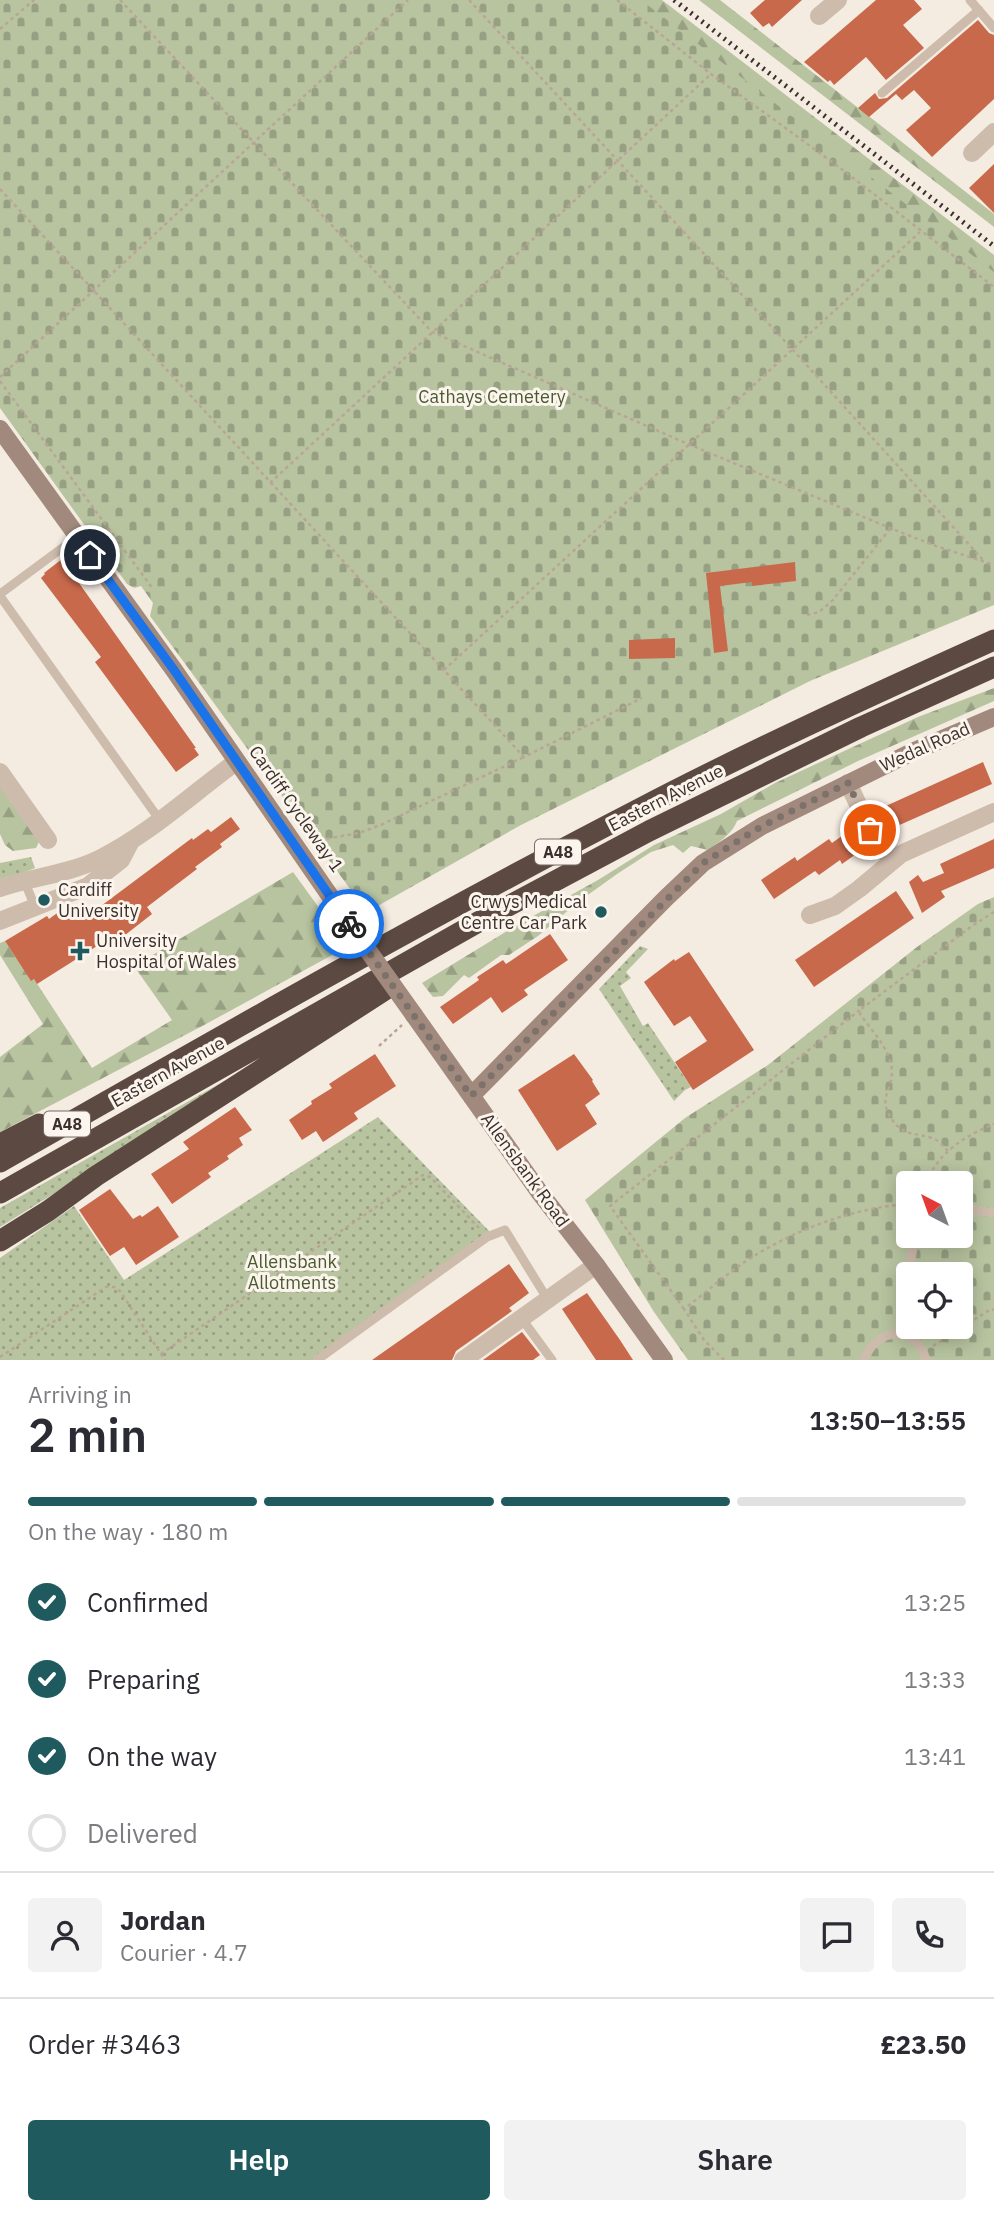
<!DOCTYPE html>
<meta charset="utf-8">
<style>
:root{--surface:#fff;--page:#f2f2f3;--text:#2b2b33;--muted:#7c7c81;--line:#e1e1e2;--accent:#1f5a5e}
body{margin:0;font-family:"IBM Plex Sans",sans-serif;background:var(--page);color:var(--text);height:100vh;display:flex;flex-direction:column;font-size:26px;white-space:nowrap}
*{box-sizing:border-box;margin:0}
p{font-size:23px;color:var(--muted)}
.icon{flex:none;width:38px;height:38px;fill:none;stroke:currentColor;stroke-width:2;stroke-linecap:round;stroke-linejoin:round}
.map{position:relative;height:1360px;overflow:hidden}
.sheet{display:flex;flex-direction:column;background:var(--surface);flex:1}
.sheet>*{flex:none}
.needle{width:46px;rotate:319deg}
.tools{position:absolute;left:896px;top:1171px;display:grid;gap:14px}
.tools a{display:grid;place-items:center;width:77px;height:77px;border-radius:7px;background:var(--surface);box-shadow:0 4px 18px #0003;font-size:35px}
.pin{position:absolute;display:grid;place-items:center;width:60px;height:60px;color:#fff;margin:-30px;border:4px solid #fff;border-radius:50%;box-shadow:0 2px 7px #0007}
.courier{position:absolute;display:grid;place-items:center;width:70px;height:70px;margin:-35px;border:5px solid #1a73e8;border-radius:50%;background:#fff;color:#222;box-shadow:0 2px 9px #0007}
.overview em{font-style:normal;font-weight:600}
.overview div{display:flex;flex-direction:column-reverse}
.overview{display:flex;align-items:center;justify-content:space-between;height:119px;padding:0 28px}
h1{font-size:46px;font-weight:600;line-height:52px}
.bar{display:grid;grid-template-columns:repeat(4,1fr);gap:10px 7px;align-content:center;height:84px;padding:0 28px}
.bar i{height:9px;border-radius:5px;background:var(--line)}
.bar .active{background:var(--accent)}
.bar p{grid-column:span 4}
.line{display:flex;align-items:center;gap:18px;padding:0 28px;border-top:2px solid var(--line)}
.line div{flex:1}
.round{display:grid;place-items:center;flex:none;width:74px;height:74px;border-radius:7px;background:var(--page)}
ol{padding:0 28px;list-style:none}
li{display:flex;align-items:center;gap:21px;height:77px}
li p{margin-inline-start:auto}
li .icon{padding:7px;border-radius:50%;background:var(--accent);color:#fff;stroke-width:4}
li:last-child{color:var(--muted)}
li i{width:38px;height:38px;border:4px solid var(--line);border-radius:50%}
.button{display:flex;gap:14px;margin-top:auto;padding:14px 28px}
.button a{flex:1;height:80px;border-radius:7px;background:var(--accent);color:#fff;font-size:28px;font-weight:600;line-height:80px;text-align:center}
.button a+a{background:var(--page);color:var(--text)}
.map>svg:first-child{display:block}
</style>
<div class="map">
<svg width="994" height="1360" viewBox="0 0 994 1360">
<defs>
<pattern id="grass-dots" width="8" height="8" patternUnits="userSpaceOnUse" patternTransform="scale(1.75)"><rect width="8" height="8" fill="#b8c4a0"/><path d="M2 2h.1M6 6h.1" fill="none" stroke="#97a083" stroke-width="1.8" stroke-linecap="round"/></pattern>
<pattern id="forest-firs" width="22" height="20" patternUnits="userSpaceOnUse" patternTransform="scale(1.75)"><rect width="22" height="20" fill="#b8c4a0"/><path d="M5 1l3.5 6h-7zM16 11l3.5 6h-7z" fill="#97a083"/></pattern>
<pattern id="cemetery-stones" width="16" height="16" patternUnits="userSpaceOnUse" patternTransform="scale(1.75)"><rect width="16" height="16" fill="#b8c4a0"/><path d="M2 7V4a2 2 0 0 1 4 0v3zM10 15v-3a2 2 0 0 1 4 0v3z" fill="#97a083"/></pattern>
</defs>
<rect width="100%" height="100%" fill="#f4ebe1"/>
<!-- grass -->
<path fill="url(#grass-dots)" d="M31 857 35 868 0 882V863Z
M640 946 648 949 626 972 631 978 620 986 643 1026 648 1023 691 1087 685 1090 674 1101 599 989Z
M226 1080 160 1128 0 1227V1208Z
M378 1117 491 1233 314 1360H0V1258L74 1206 124 1280Z"/>
<!-- forest -->
<path fill="url(#forest-firs)" d="M630 0H662L994 255V279Z
M699 0H720L994 214V227Z
M994 688V701L858 761 737 821C732 834 719 842 708 850L691 846 683 853 673 845 651 852 617 874 578 902 538 936 509 955H501L469 978 464 975 443 996 433 997 422 983 517 925 598 880 654 845 721 814 775 783 855 746 918 717Z
M0 781 39 842 36 848 13 851 5 845 0 834Z
M293 872 346 945 334 954 206 1024 0 1132V1057L43 1024 0 955V943L5 941 31 980 34 979 92 1068 172 1020 134 966Z"/>
<!-- cemetery -->
<path fill="url(#cemetery-stones)" fill-rule="evenodd" d="M0 0H641L994 272V605L810 681 521 825 367 912 150 616 153 603 141 586 134 588 127 584 0 408Z
M994 897V1360H688L654 1312 585 1200 685 1118 768 1065 917 947 978 904ZM908 1183H961V1236H908ZM908 1274H961V1326H908Z"/>
<!-- building -->
<path fill="#c8694b" d="M765 0H802L772 27 769 23 763 27 750 13Z
M876 0H914L922 9 903 25 924 48 886 80 866 57 834 85 830 80 828 82 804 62Z
M978 20 989 33 994 35V99L932 157 906 130 931 108 914 90 902 100 896 94 869 117 858 108 875 93 879 99 887 98Z
M994 164V213L969 188Z
M62 559 196 748H194L199 755 176 772 95 662 101 657 41 578 45 574 44 573Z
M795 562 796 581 752 586V582L720 586 728 651 714 653 706 573Z
M675 638V658L629 659V640Z
M983 762 992 784 886 831 877 810Z
M231 817 240 829 220 844 222 847 195 867 197 869 147 907 152 914 120 939 116 934 37 984 34 979 31 981 5 941 47 916 49 919 60 911 62 913 76 905 85 918 192 838 193 840 208 829 211 832Z
M853 828 866 847 842 864 840 860 819 875 815 871 774 899 761 880 795 857 797 861 829 839 832 843Z
M994 839V868L941 891 945 897 922 913 909 882 918 875 923 882 944 873 940 864Z
M896 891 914 918 814 987 795 960Z
M550 934 568 960 524 990 528 995 502 1013 491 997 453 1024 440 1007 479 980 477 977 503 960 506 964Z
M689 952 754 1050 693 1090 675 1062 707 1041 690 1016 674 1026 644 982 674 959 675 961Z
M375 1054 396 1086 354 1113 358 1119 323 1142 316 1131 302 1140 289 1120 312 1104 311 1101 332 1088 329 1084Z
M574 1054 593 1080 592 1081 600 1094 585 1105 597 1124 557 1151 518 1090Z
M235 1107 252 1130 239 1138 243 1145 227 1156 229 1159 208 1173 211 1177 172 1204 151 1174 189 1149 183 1142Z
M110 1189 133 1219 140 1215 142 1217 158 1206 179 1237 136 1265 124 1247 110 1256 79 1210Z
M509 1264 529 1293 509 1308 512 1311 456 1351 452 1360H372Z
M587 1293 620 1340 633 1360H596L562 1309Z
M522 1332 540 1355 533 1360H483Z"/>
<g fill="none" stroke-linecap="round" stroke-linejoin="round">
<!-- path -->
<path stroke="#b9a596" stroke-width="2.5" stroke-dasharray="3.5 3.5" stroke-linecap="butt" d="M120 0 432 332 688 444 890 528 936 546 994 565
M469 0 793 350 983 560
M617 0 711 74 835 164 994 287
M0 29 34 0
M0 189 524 757 642 698
M0 377 408 0
M0 381 153 589
M270 483 711 74
M807 615 819 612 832 601 890 529
M444 670 920 232
M313 841 359 833 383 824 524 757
M379 1046 402 1025
M948 1151C943 1146 939 1140 932 1138 917 1133 904 1136 893 1121 876 1098 893 1091 892 1070 890 1049 872 1031 860 1014L861 1009 972 926 994 912
M927 1183C936 1153 967 1135 994 1124
M684 1309 610 1206 861 1009
M933 1346 991 1309 994 1310
M161 1354 423 1175 430 1177 479 1228
M0 1357 106 1287H114L120 1291 165 1360
M724 1360 704 1340 684 1309C704 1294 723 1277 743 1263 791 1231 851 1208 908 1204"/>
<!-- lane -->
<path stroke="#cdbbac" stroke-width="9" d="M970 0 994 28
M882 93 979 10
M0 594 77 537
M0 596 159 819
M24 880 35 907
M961 1208 994 1213
M522 1319 552 1360
M898 1334 915 1236
M317 1360 487 1237 505 1230 548 1300
M864 1360C876 1327 917 1324 926 1360"/>
<!-- street -->
<path stroke="#cdbbac" stroke-width="18" d="M819 16 838 0
M972 153 994 132
M0 772 48 840
M848 783 870 830 891 860
M0 888C32 877 68 874 99 859 148 835 192 794 236 762
M810 915 835 906 859 889 901 854 994 812
M0 921 88 886 121 860 131 841
M463 1360 596 1265"/>
<!-- secondary -->
<path stroke="#a18a7d" stroke-width="18" d="M0 429 174 670 357 935
M414 1015 540 1193 596 1265 664 1360
M471 1096 666 898 703 863 762 826 912 752 994 717"/>
<!-- highway -->
<path stroke="#5c4a42" stroke-width="21" d="M0 1144 39 1124
M0 1162C211 1042 422 921 637 810 754 749 874 694 994 640
M0 1193 480 921 649 831 861 727 994 667
M0 1241 48 1211 96 1176 385 990"/>
<!-- rail -->
<path stroke="#3b302b" stroke-width="5" stroke-dasharray="2 5" stroke-linecap="butt" d="M674 0 994 246"/>
<!-- secondary-bridge -->
<path stroke="#a18a7d" stroke-width="18" d="M357 935 414 1015"/>
</g>
<g fill="none" stroke-linecap="round" stroke-linejoin="round">
<!-- done -->
<path stroke="#7c716b" stroke-width="7" stroke-dasharray="0 12.6" d="M349 924 471 1096 703 863 762 826 848 783 870 830"/>
<!-- route -->
<path stroke="#1a73e8" stroke-width="9" d="M90 555 174 670 349 924"/>
</g>
<!-- markers -->
<g fill="#1f5a5e" stroke="#fbf5ee" stroke-width="2.5">
<circle cx="44" cy="900" r="7"/>
<circle cx="601" cy="912" r="7"/>
<path d="M76.5 940.5h7v7h7v7h-7v7h-7v-7h-7v-7h7z"/>
</g>
<g text-anchor="middle" stroke-width="6" stroke-linejoin="round" paint-order="stroke">
<!-- shield labels -->
<g fill="#fbf5ee" stroke="#756b66" stroke-width="2">
<rect x="535" y="839.5" width="46" height="25" rx="5"/>
<rect x="44" y="1111.5" width="46" height="25" rx="5"/>
</g>
<g font-size="16" font-weight="bold" fill="#3b302b">
<text x="558" y="858">A48</text>
<text x="67" y="1130">A48</text>
</g>
<!-- park labels -->
<g font-size="18" fill="#4a5a2e" stroke="#fbf5ee">
<text x="492" y="403">Cathays Cemetery</text>
<text x="292" y="1268">Allensbank<tspan x="292" dy="21">Allotments</tspan></text>
</g>
<!-- street labels -->
<g font-size="18" fill="#3b302b" stroke="#fbf5ee">
<text transform="translate(925 747) rotate(-24)" y="6">Wedal Road</text>
<text transform="translate(666 798) rotate(-27)" y="6">Eastern Avenue</text>
<text transform="translate(296 809) rotate(55)" y="6">Cardiff Cycleway 1</text>
<text transform="translate(168 1072) rotate(-29)" y="6">Eastern Avenue</text>
<text transform="translate(525 1170) rotate(54)" y="6">Allensbank Road</text>
</g>
<!-- poi labels -->
<g font-size="18" fill="#3b302b" stroke="#fbf5ee" text-anchor="start">
<text x="58" y="896">Cardiff<tspan x="58" dy="21">University</tspan></text>
<text x="587" y="908" text-anchor="end">Crwys Medical<tspan x="587" dy="21">Centre Car Park</tspan></text>
<text x="96" y="947">University<tspan x="96" dy="21">Hospital of Wales</tspan></text>
</g>
</g>
</svg>
<div class="tools">
<a><svg class="needle" viewBox="-14 -14 28 28"><path d="M0-13l5 13h-10z" fill="#e53935"/><path d="M0 13l5-13h-10z" fill="#7c7c81"/></svg></a>
<a><svg class="icon" aria-label="locate" viewBox="0 0 24 24"><circle cx="12" cy="12" r="6"/><path d="M12 2v4M12 18v4M2 12h4M18 12h4"/></svg></a>
</div>
<div class="pin" style="left:870px;top:830px;background:#ea580c"><svg class="icon" aria-label="bag" viewBox="0 0 24 24"><path d="M5 8h14l-1 12H6zM9 8a3 3 0 0 1 6 0"/></svg></div>
<div class="pin" style="left:90px;top:555px;background:#1f2937"><svg class="icon" aria-label="home" viewBox="0 0 24 24"><path d="M3 11l9-7 9 7M6 9v11h12V9"/></svg></div>
<div class="courier" style="left:349px;top:924px"><svg class="icon" aria-label="bike" viewBox="0 0 24 24"><circle cx="6" cy="16" r="4"/><circle cx="18" cy="16" r="4"/><path d="M6 16l4-8h5l3 8M10 8l3 8H6M13 5h3"/></svg></div>
</div>
<section class="sheet">
<div class="overview"><div><h1>2 min</h1><p>Arriving in</p></div><em>13:50–13:55</em></div>
<div class="bar"><i class="active"></i><i class="active"></i><i class="active"></i><i></i><p>On the way · 180 m</p></div>
<ol>
<li><svg class="icon" aria-label="check" viewBox="0 0 24 24"><path d="M5 12l5 5 9-10"/></svg>Confirmed<p>13:25</p></li>
<li><svg class="icon" aria-label="check" viewBox="0 0 24 24"><path d="M5 12l5 5 9-10"/></svg>Preparing<p>13:33</p></li>
<li><svg class="icon" aria-label="check" viewBox="0 0 24 24"><path d="M5 12l5 5 9-10"/></svg>On the way<p>13:41</p></li>
<li><i></i>Delivered</li>
</ol>
<div class="line" style="height:126px"><a class="round"><svg class="icon" aria-label="person" viewBox="0 0 24 24"><circle cx="12" cy="8" r="4"/><path d="M4 21q1-7 8-7t8 7"/></svg></a><div><b>Jordan</b><p>Courier · 4.7</p></div><a class="round"><svg class="icon" aria-label="chat" viewBox="0 0 24 24"><path d="M4 5h16v11H9l-5 4z"/></svg></a><a class="round"><svg class="icon" aria-label="phone" viewBox="0 0 24 24"><path d="M5 4h4l2 5-3 2q2 4 5 5l2-3 5 2v4C11 20 4 13 5 4z"/></svg></a></div>
<div class="line" style="height:91px"><div>Order #3463</div><b>£23.50</b></div>
<div class="button"><a>Help</a><a>Share</a></div>
</section>
